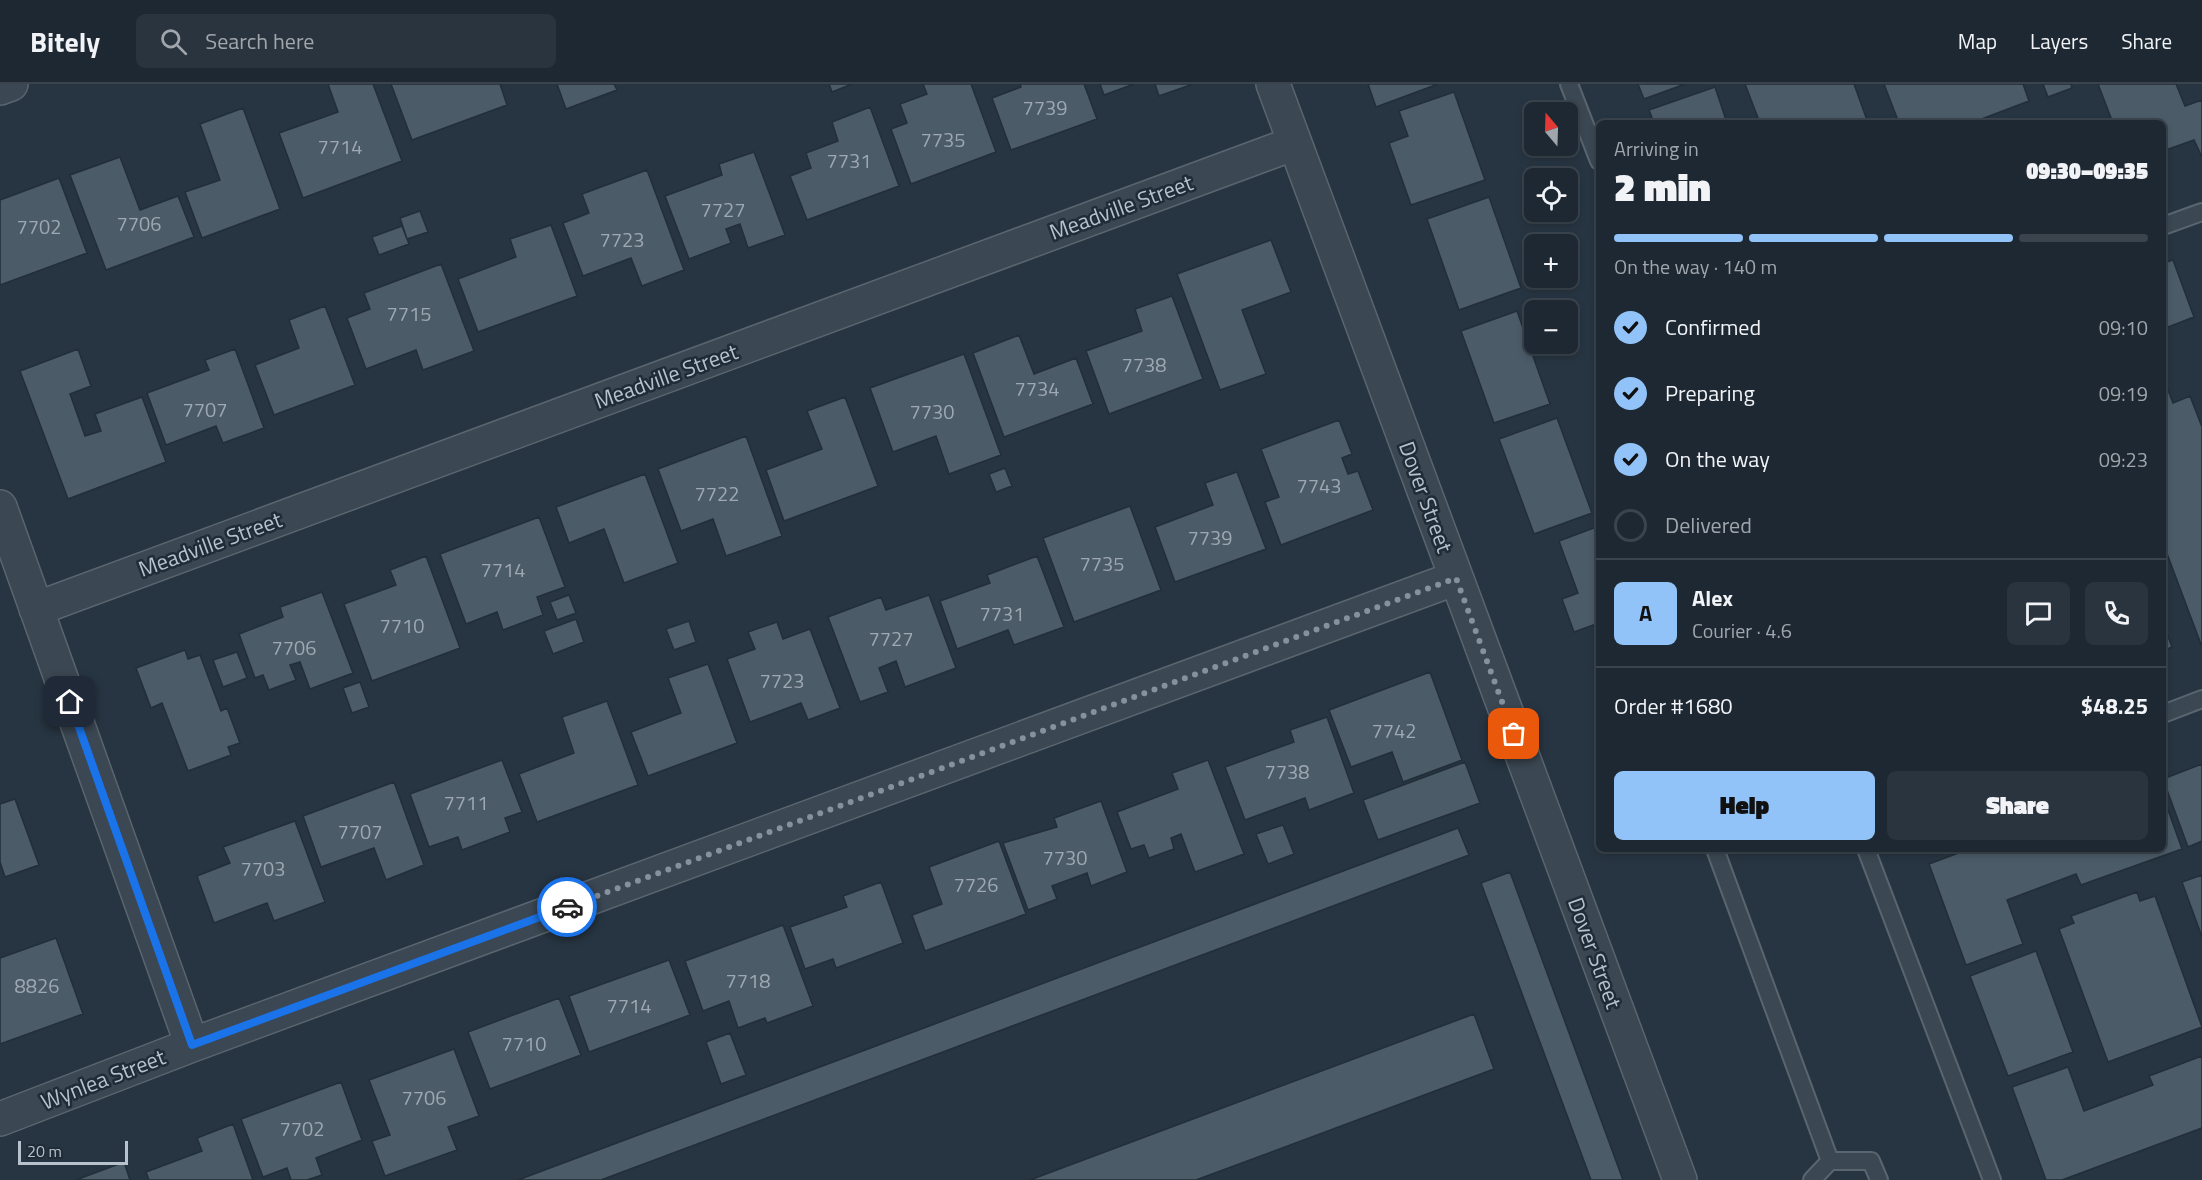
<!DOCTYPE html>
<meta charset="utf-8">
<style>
:root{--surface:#1d2832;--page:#2a343e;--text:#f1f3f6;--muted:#a0a6ac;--line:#3b444d;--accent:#91c3f8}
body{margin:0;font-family:"Titillium Web",sans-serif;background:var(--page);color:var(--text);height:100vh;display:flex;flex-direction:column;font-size:22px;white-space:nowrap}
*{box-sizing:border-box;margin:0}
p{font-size:20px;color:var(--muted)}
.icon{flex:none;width:33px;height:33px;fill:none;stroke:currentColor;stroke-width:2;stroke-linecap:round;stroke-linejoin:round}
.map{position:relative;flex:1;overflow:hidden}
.details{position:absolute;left:1596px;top:36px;width:570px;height:732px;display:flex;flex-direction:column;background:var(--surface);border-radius:9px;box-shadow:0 3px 9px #0003,0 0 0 2px var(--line)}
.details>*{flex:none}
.needle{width:39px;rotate:341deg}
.controls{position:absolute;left:1524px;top:18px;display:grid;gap:12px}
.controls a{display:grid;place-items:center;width:54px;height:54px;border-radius:9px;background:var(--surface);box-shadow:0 3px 9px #0003,0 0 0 2px var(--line);font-size:30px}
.scale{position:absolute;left:18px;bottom:15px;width:110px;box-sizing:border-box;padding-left:6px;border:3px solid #b8c2cc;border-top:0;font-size:16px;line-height:21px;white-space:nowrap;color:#b8c2cc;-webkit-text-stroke:4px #202c37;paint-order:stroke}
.pin{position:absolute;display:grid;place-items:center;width:51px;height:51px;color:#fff;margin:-26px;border-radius:12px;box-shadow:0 3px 9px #0006}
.courier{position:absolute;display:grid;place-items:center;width:60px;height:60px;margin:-30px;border:4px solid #1a73e8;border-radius:50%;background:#fff;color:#222;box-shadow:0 2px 8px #0007}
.overview em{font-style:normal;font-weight:800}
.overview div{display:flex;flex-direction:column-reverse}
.overview{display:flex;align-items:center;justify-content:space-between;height:102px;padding:0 18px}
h1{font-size:39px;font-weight:800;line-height:45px}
.bar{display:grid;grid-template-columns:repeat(4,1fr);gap:9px 6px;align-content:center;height:72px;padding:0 18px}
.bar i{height:8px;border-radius:4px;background:var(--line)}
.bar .selected{background:var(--accent)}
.bar p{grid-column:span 4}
.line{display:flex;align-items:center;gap:15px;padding:0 18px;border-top:2px solid var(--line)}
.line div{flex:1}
.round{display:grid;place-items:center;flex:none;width:63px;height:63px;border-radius:9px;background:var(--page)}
ol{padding:0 18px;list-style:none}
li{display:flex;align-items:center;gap:18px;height:66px}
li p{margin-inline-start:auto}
li .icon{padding:6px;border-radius:50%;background:var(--accent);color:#111;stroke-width:4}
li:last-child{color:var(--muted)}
li i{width:33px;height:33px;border:3px solid var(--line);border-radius:50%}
.primary-button{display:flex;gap:12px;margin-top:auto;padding:12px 18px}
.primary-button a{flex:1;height:69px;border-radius:9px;background:var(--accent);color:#111;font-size:24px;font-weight:800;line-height:69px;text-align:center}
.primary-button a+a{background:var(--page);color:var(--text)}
header{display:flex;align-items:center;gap:36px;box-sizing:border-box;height:84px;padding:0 30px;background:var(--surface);border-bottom:2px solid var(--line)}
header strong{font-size:28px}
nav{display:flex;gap:33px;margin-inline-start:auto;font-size:21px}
.search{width:420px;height:54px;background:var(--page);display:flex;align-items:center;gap:15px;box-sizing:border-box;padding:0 21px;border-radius:9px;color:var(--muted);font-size:22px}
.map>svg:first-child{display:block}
</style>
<header>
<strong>Bitely</strong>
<div class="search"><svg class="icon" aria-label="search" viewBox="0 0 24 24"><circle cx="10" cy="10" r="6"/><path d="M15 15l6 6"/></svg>Search here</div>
<nav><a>Map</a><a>Layers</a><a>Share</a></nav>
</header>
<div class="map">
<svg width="2202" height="1096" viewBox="0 0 2202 1096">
<rect width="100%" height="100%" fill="#273542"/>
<!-- building -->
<path fill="#4b5b68" stroke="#222e39" stroke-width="1.5" d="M328 0H373L402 77 303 114 279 49 338 28Z
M391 0H500L507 21 412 56Z
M557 0H614L617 6 566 25Z
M829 0H852L832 8Z
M923 0H971L996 68 911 100 891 45 907 39 900 20 927 10Z
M1020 0H1084L1097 35 1011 66 992 14 1021 3Z
M1100 0H1134L1104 11Z
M1155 0H1193L1159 12Z
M1368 0H1438L1376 23Z
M1638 0H1685L1644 15Z
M1745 0H1854L1868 39H1760Z
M1884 0H2023L2029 17 1971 39H1899Z
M2043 0H2071L2072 4 2048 13Z
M2098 0H2176L2185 22 2202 16V73L2194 56 2163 67V39H2113Z
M1715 3 1727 39H1654L1649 26Z
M1454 8 1485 96 1411 121 1389 59 1408 52 1399 27Z
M870 23 899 102 807 136 790 92 811 84 806 69 838 57 832 38Z
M243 24 280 125 202 154 185 108 220 96 200 40Z
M754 68 785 151 748 164 740 140 726 145 731 159 689 175 665 112 722 91 719 80Z
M120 73 140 126 178 112 194 153 106 186 70 91Z
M647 86 684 186 642 202 631 174 583 192 563 139 589 129 582 110Z
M59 94 87 169 0 201V116Z
M1489 113 1521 204 1459 226 1427 135Z
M420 127 428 148 407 155 400 134Z
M551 141 577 212 478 248 458 195 516 173 510 155Z
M402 142 409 160 379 171 372 153Z
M1271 156 1291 208 1242 226 1266 290 1220 306 1177 190Z
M2173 176 2194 233 2163 245V179Z
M441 180 474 267 423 286 416 266 366 285 347 234 370 225 364 209Z
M1172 212 1203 295 1109 330 1086 267 1142 247 1135 225Z
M325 222 355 301 274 331 255 281 299 264 289 236Z
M1517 227 1550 320 1494 339 1461 247Z
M1019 251 1034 290 1076 274 1093 320 1004 353 973 269Z
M78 265 91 302 70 310 85 352 101 347 95 330 142 313 166 378 68 415 20 287Z
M235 265 264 344 223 359 216 342 166 361 147 309 209 286 205 276Z
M964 270 1001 371 949 390 936 352 893 368 870 304Z
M2163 293 2173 319 2190 312 2202 343V563L2163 459Z
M845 313 878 402 784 437 766 386 822 365 807 327Z
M1557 334 1592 429 1534 450 1499 355Z
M1339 336 1352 370 1342 374 1348 390 1358 387 1373 426 1281 461 1265 418 1279 413 1261 365Z
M746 352 782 452 726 472 713 435 681 447 658 385Z
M1005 384 1012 402 996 408 989 390Z
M1237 388 1266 465 1175 498 1155 443 1213 421 1205 399Z
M645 390 678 479 624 499 604 445 569 459 556 423Z
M1130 422 1161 506 1074 538 1043 454Z
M539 433 565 503 537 513 543 531 503 546 497 528 466 540 440 470Z
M1599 442V539L1574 548 1562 515 1578 509 1559 457Z
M426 472 460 564 372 597 344 520 396 501 390 486Z
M1037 472 1064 543 1014 561 1008 546 957 565 940 517 990 499 987 491Z
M322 508 353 589 310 605 300 578 290 581 296 596 269 606 263 591 255 594 239 550 283 533 280 523Z
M569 511 576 529 557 536 550 518Z
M929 511 956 584 905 603 896 577 879 584 888 608 860 618 828 533 881 513 886 526Z
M576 535 584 558 553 570 544 547Z
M689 537 696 558 674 566 666 545Z
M777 538 783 555 810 545 840 624 808 636 801 619 750 638 727 575 755 565 748 548Z
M2163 539 2172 563 2163 567Z
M185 566 188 575 200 571 221 627 227 624 240 659 228 663 231 671 188 687 162 619 151 624 136 584Z
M237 568 247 594 223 603 213 576Z
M708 580 737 659 648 692 631 648 681 629 668 594Z
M1430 588 1462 676 1403 698 1392 668 1351 683 1329 626Z
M360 598 369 623 352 629 343 604Z
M607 617 638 701 537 738 519 690 574 669 562 633Z
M1327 633 1354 709 1309 726 1305 714 1245 736 1225 683 1294 658 1290 646Z
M502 676 522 728 505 734 510 748 462 766 458 753 429 763 410 710Z
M1208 676 1244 770 1195 788 1181 750 1171 754 1174 765 1149 774 1144 761 1131 765 1117 728 1178 705 1172 689Z
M1465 678 1480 719 1378 756 1363 716Z
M2202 680V757L2188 763 2163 695Z
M394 698 424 781 386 796 374 764 321 783 303 732Z
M2163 712 2182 765 2081 801 2076 790 2007 816 2023 860 1966 881 1929 780 1969 765H2163Z
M15 715 39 781 5 793 0 778V720Z
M1101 717 1127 788 1091 802 1087 789 1052 802 1057 815 1028 826 1003 759 1057 743 1054 734Z
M295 737 325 818 274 837 267 819 214 839 197 792 230 779 223 763Z
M1283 741 1294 770 1268 780 1256 750Z
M1458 744 1469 771 601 1096H518Z
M999 757 1026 830 925 867 912 831 942 820 929 783Z
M1510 788 1623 1096H1591L1481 799Z
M2202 791V853L2182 798Z
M881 798 903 859 836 884 833 875 805 885 790 843 847 823 843 812Z
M2137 808 2140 817 2155 812 2202 943 2108 978 2059 845 2074 839 2071 832Z
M783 841 813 922 767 939 765 934 738 944 729 917 703 927 685 877Z
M56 854 83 930 0 960V874Z
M2036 867 2073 968 2008 992 1970 892Z
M669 876 690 931 589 968 569 912Z
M559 914 581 971 490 1005 468 948Z
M1474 930 1494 985 1196 1096H1030Z
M730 949 746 991 721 1000 706 958Z
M454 965 479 1032 448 1043 457 1066 385 1092 372 1057 390 1051 369 996Z
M2202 972V1044L2062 1096H2046L2012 1003 2068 983 2084 1027 2153 1001 2149 992Z
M341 998 362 1056 316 1074 322 1091 307 1096H291L287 1084 263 1093 241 1035Z
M233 1040 253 1096H149L146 1088 202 1067 197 1054Z
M124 1078 130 1096H76Z"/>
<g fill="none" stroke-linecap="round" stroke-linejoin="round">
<defs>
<path id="service" d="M1569 0 1599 77
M2163 142 2202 128
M2163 630 2202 615
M1715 765 1830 1077H1871L1879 1096
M1866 765 1992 1096
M1812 1096 1830 1077"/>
<path id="minor" d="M1273 0 1680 1096
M0 4 11 0
M0 423 192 961
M36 525 1295 59
M0 1035 192 961 1456 494"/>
</defs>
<!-- service casing -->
<use href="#service" stroke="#59656f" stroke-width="20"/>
<!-- minor casing -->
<use href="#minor" stroke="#59656f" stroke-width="36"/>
<!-- service -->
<use href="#service" stroke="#3b4752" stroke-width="16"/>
<!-- minor -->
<use href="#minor" stroke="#3b4752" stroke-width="33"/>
</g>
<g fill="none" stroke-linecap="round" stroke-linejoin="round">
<!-- done -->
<path stroke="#85919c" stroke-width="6" stroke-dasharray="0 10.8" d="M567 823 1456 494 1514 650"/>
<!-- route -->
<path stroke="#1a73e8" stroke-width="8" d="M70 618 192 961 567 823"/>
</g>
<g text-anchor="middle" stroke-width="5" stroke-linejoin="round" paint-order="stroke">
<!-- number labels -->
<g font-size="20" fill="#9da8b3">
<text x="1045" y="31">7739</text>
<text x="943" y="63">7735</text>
<text x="340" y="70">7714</text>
<text x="849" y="84">7731</text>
<text x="723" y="133">7727</text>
<text x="139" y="147">7706</text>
<text x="39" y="150">7702</text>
<text x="622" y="163">7723</text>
<text x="409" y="237">7715</text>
<text x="1144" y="288">7738</text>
<text x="1037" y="312">7734</text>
<text x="205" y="333">7707</text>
<text x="932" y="335">7730</text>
<text x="1319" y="409">7743</text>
<text x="717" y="417">7722</text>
<text x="1210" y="461">7739</text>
<text x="1102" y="487">7735</text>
<text x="503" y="493">7714</text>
<text x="1002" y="537">7731</text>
<text x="402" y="549">7710</text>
<text x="891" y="562">7727</text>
<text x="294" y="571">7706</text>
<text x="782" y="604">7723</text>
<text x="1394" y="654">7742</text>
<text x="1287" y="695">7738</text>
<text x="466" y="726">7711</text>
<text x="360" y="755">7707</text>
<text x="1065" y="781">7730</text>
<text x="263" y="792">7703</text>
<text x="976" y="808">7726</text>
<text x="748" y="904">7718</text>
<text x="37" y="909">8826</text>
<text x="629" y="929">7714</text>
<text x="524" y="967">7710</text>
<text x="424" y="1021">7706</text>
<text x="302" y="1052">7702</text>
</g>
<!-- street labels -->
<g font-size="22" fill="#b8c2cc" stroke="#202c37">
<text transform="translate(1121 123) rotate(-20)" y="8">Meadville Street</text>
<text transform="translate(666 292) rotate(-20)" y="8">Meadville Street</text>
<text transform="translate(1426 413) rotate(70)" y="8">Dover Street</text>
<text transform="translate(210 460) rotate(-20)" y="8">Meadville Street</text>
<text transform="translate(1595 869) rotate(70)" y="8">Dover Street</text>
<text transform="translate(103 995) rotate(-21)" y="8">Wynlea Street</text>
</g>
</g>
</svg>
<div class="controls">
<a><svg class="needle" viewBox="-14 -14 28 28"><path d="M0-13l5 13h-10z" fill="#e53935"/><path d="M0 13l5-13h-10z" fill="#a0a6ac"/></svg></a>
<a><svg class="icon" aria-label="locate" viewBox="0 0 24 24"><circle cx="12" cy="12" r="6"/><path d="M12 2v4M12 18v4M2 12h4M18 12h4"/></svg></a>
<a>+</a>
<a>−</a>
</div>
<div class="scale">20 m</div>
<div class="pin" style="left:1514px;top:650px;background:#ea580c"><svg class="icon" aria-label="bag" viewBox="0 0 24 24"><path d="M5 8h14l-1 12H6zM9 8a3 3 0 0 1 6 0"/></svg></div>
<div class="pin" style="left:70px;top:618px;background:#1f2937"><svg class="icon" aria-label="home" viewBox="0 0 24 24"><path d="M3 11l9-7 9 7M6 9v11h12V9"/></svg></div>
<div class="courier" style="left:567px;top:823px"><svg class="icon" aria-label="car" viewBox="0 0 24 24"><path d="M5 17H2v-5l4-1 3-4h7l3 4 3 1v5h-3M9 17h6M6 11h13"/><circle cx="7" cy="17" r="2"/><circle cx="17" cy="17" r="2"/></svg></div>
<section class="details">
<div class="overview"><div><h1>2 min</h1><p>Arriving in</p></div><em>09:30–09:35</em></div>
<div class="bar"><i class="selected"></i><i class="selected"></i><i class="selected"></i><i></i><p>On the way · 140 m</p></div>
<ol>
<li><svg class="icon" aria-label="check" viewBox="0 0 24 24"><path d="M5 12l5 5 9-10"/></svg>Confirmed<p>09:10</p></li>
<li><svg class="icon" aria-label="check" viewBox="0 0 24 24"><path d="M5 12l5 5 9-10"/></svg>Preparing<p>09:19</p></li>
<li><svg class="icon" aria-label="check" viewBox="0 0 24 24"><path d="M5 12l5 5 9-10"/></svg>On the way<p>09:23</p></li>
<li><i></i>Delivered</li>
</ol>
<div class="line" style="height:108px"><b class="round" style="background:var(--accent);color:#111">A</b><div><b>Alex</b><p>Courier · 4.6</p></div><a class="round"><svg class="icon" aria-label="chat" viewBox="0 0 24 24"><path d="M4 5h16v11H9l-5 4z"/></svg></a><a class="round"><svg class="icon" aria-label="phone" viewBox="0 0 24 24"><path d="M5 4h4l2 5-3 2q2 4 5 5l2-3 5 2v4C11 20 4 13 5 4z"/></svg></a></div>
<div class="line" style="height:78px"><div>Order #1680</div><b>$48.25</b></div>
<div class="primary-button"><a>Help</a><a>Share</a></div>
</section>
</div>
